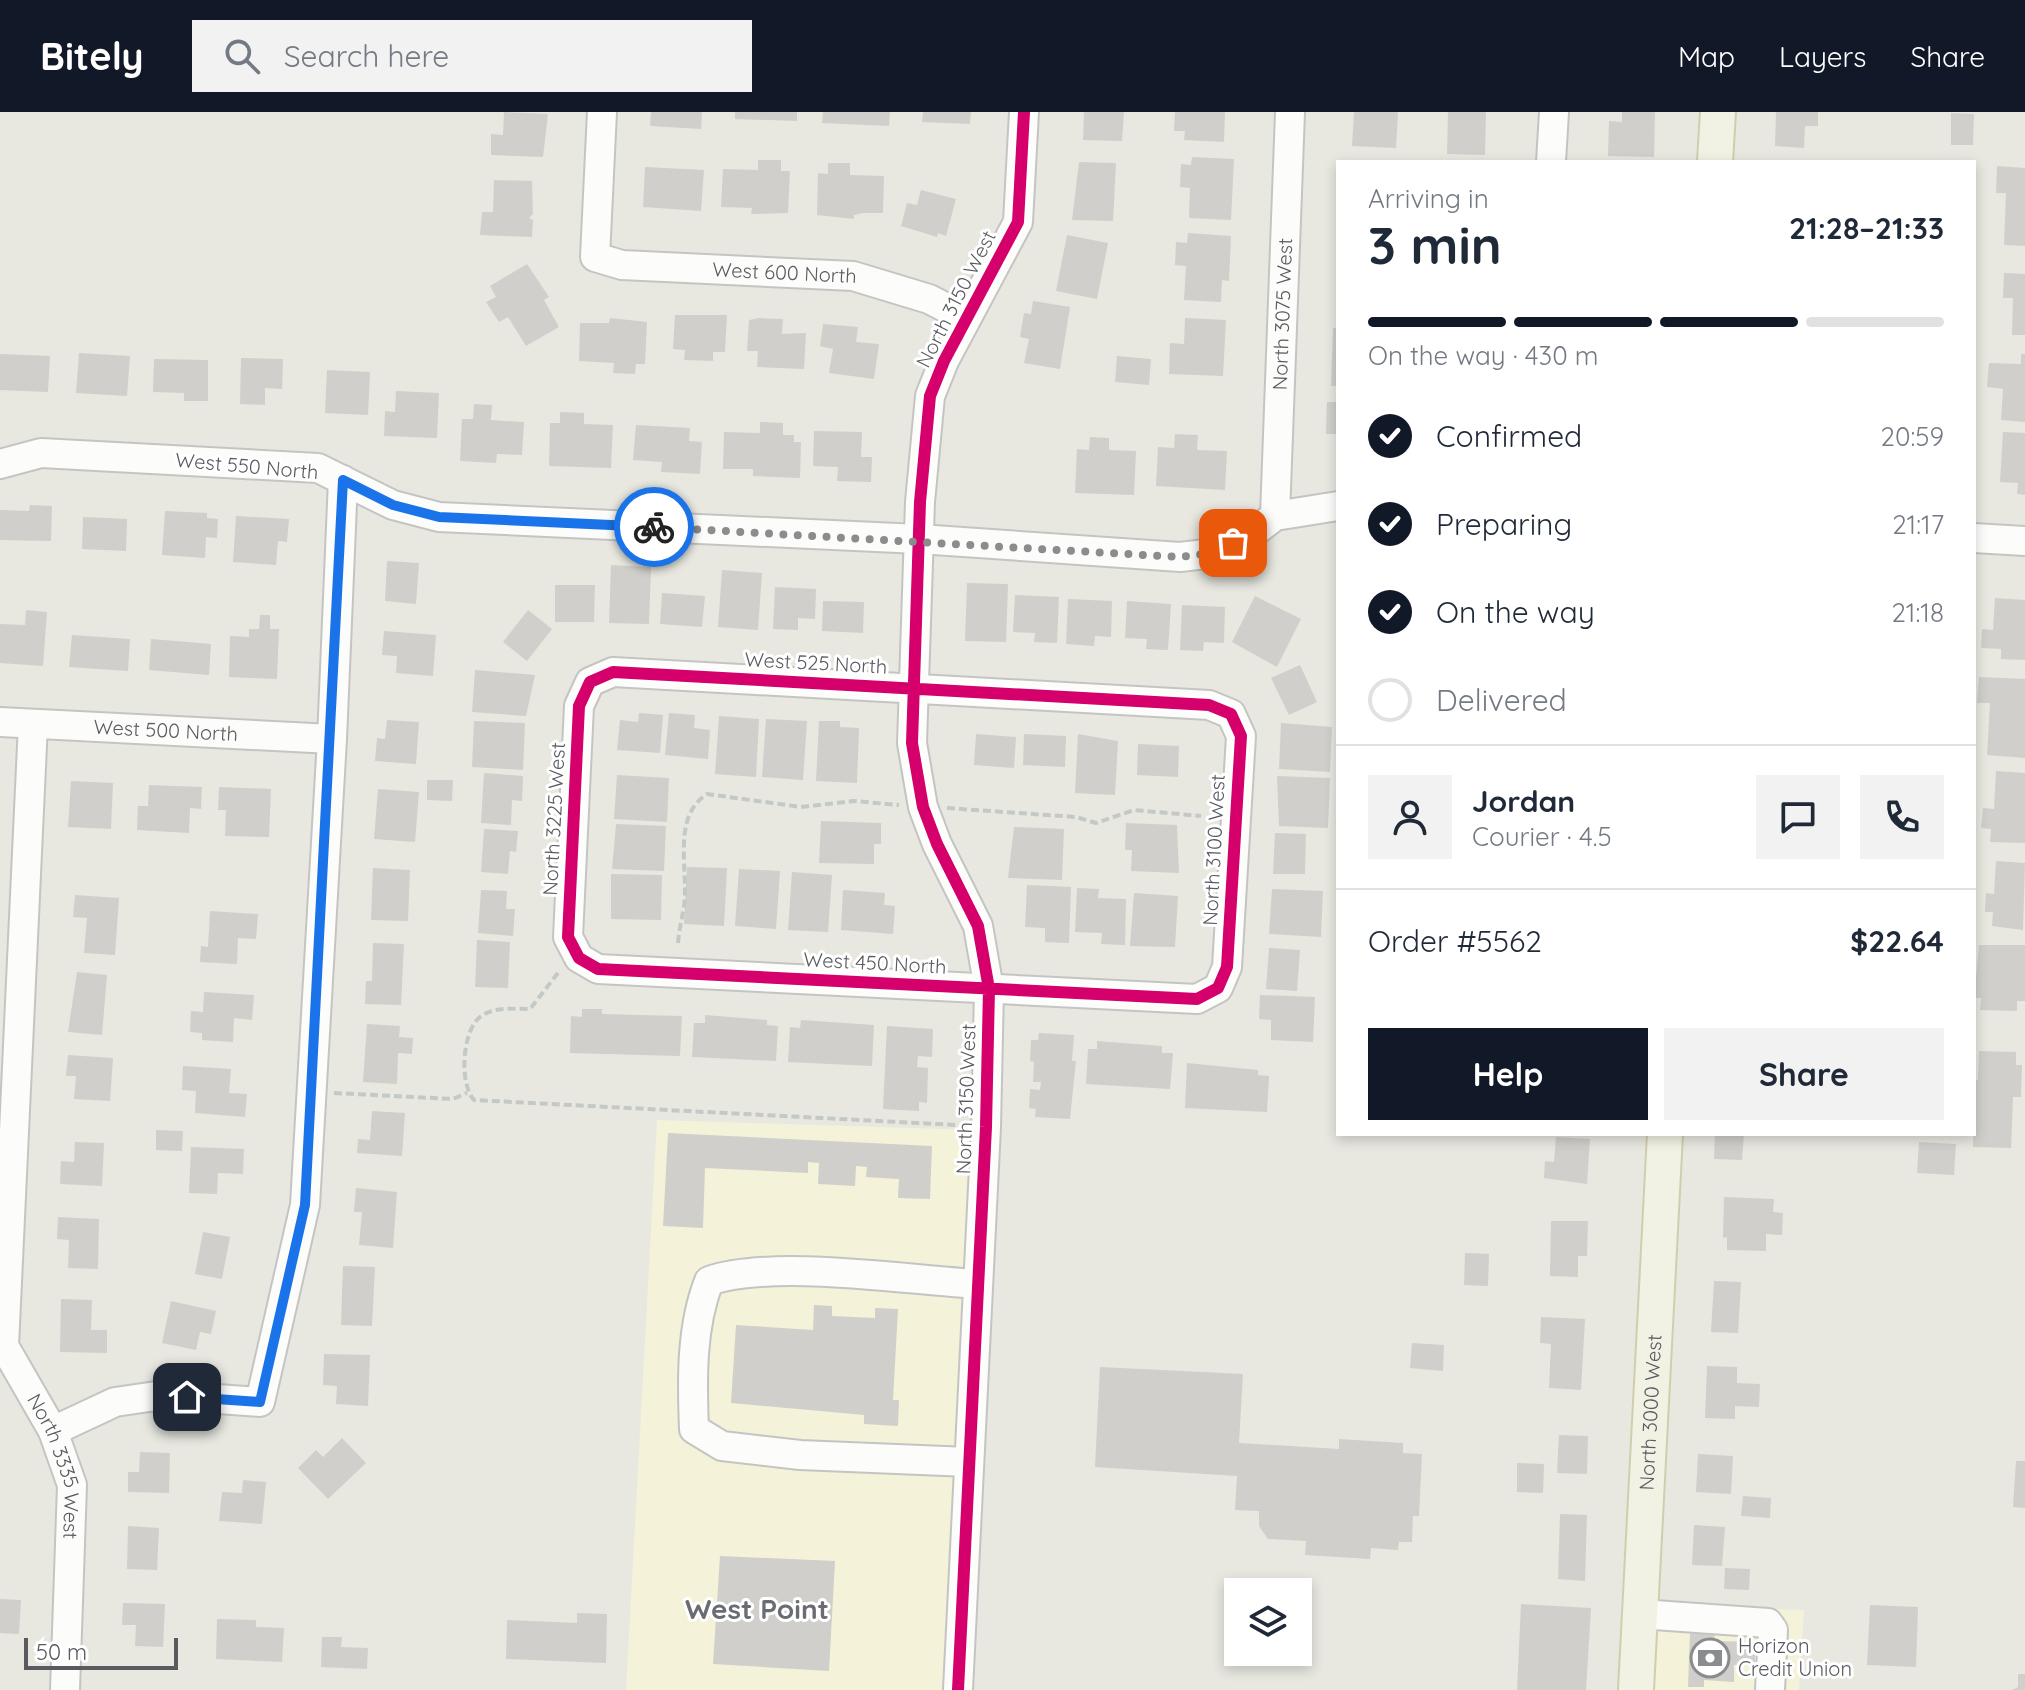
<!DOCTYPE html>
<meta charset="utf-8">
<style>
:root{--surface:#fff;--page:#f2f2f3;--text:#1f2937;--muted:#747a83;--line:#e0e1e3;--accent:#111827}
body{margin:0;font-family:Quicksand,sans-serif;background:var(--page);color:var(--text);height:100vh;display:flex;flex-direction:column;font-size:30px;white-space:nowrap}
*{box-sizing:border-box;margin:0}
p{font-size:26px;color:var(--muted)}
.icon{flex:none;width:44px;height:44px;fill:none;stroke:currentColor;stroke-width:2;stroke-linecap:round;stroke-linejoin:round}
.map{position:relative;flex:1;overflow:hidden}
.drawer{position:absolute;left:1336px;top:48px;width:640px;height:976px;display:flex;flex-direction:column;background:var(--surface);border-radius:0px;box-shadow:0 4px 12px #0003}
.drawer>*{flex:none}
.controls{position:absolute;left:1224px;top:1466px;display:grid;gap:16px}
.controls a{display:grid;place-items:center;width:88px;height:88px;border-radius:0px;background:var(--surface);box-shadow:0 4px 12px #0003;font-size:40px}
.scale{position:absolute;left:24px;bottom:20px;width:154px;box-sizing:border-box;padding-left:8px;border:4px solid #585a60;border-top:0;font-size:22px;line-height:28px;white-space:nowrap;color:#585a60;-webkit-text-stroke:6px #fff;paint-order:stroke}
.pin{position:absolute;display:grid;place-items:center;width:68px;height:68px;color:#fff;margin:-34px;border-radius:16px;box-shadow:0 4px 12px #0006}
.courier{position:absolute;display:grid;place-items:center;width:80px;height:80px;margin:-40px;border:6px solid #1a73e8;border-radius:50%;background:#fff;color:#222;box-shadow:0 2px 10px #0007}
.summary em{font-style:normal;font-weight:800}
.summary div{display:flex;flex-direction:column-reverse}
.summary{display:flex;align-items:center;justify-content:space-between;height:136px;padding:0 32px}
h1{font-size:52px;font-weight:800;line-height:60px}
.bar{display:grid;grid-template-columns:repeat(4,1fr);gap:12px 8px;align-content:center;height:96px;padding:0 32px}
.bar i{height:10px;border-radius:6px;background:var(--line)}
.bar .active{background:var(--accent)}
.bar p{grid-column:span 4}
.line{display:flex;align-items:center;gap:20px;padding:0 32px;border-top:2px solid var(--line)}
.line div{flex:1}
.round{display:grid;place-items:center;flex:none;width:84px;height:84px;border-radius:0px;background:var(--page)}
ol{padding:0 32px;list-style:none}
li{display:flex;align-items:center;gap:24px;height:88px}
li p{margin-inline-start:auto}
li .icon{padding:8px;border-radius:50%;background:var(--accent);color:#fff;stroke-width:4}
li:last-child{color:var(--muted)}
li i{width:44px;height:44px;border:4px solid var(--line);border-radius:50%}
.action{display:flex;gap:16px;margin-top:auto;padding:16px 32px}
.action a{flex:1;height:92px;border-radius:0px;background:var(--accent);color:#fff;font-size:32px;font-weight:800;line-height:92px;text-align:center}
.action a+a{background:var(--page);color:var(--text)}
header{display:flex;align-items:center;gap:48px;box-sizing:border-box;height:112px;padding:0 40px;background:var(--accent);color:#fff}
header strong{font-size:38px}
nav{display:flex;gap:44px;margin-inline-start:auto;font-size:28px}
.search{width:560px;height:72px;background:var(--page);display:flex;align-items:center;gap:20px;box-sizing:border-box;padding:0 28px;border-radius:0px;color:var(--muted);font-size:30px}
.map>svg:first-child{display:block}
</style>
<header>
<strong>Bitely</strong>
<div class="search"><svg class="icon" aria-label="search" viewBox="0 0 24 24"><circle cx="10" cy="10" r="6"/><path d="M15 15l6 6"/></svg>Search here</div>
<nav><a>Map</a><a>Layers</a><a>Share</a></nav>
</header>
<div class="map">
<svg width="2025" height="1578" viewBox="0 0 2025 1578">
<rect width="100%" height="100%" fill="#e8e8e1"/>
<!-- commercial -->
<path fill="#f4f2d8" d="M657 1008 973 1018 942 1578H626Z
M1652 1493 1804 1498 1799 1578H1648Z"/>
<!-- building -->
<path fill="#d0cfcb" d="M504 0 548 2 543 45 491 43V22L503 23Z
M651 0H702L701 17 650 14Z
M735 0H797V9L735 7Z
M823 0H890L889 14 822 11Z
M923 0H971L970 12 922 10Z
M1084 0H1124L1122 29 1083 28Z
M1175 0H1225L1224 30 1184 28 1185 19H1174Z
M1354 0H1398L1396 36 1352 34Z
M1448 0H1486L1485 43 1447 42Z
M1622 0H1655L1654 45 1608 44 1609 9 1622 10Z
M1776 0H1818V14H1805L1804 36 1775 34Z
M1951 1 1974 2 1973 33H1951Z
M1192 45 1234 47 1231 108 1189 106 1190 76 1180 75 1181 52 1191 53Z
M758 48H781V59H790L788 101 751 102 752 96 721 95 723 57 758 58Z
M1079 50 1116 51 1113 109 1072 108Z
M828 51H850V63L884 64 883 101H863L854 103V107L817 103 818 61 828 62Z
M1997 54 2025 56V134L2004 133 2006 81H1996Z
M645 55 704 58 701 99 643 95Z
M494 68 532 69 533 102 529 106 533 108 532 125 480 123 482 100H493Z
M921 78 956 87 946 124 938 121 937 125 901 114 907 91 917 93Z
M1188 121 1231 124 1229 169 1222 168 1221 190 1184 188 1186 154 1175 153 1176 130 1187 131Z
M1067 123 1108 131 1097 187 1056 179Z
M527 152 549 185 544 188 559 215 526 234 508 205 499 210 486 190 496 185 490 174Z
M2004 161 2025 162V223H2012L2013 186H2003Z
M1033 189 1070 195 1060 257 1024 251 1029 227 1020 225 1024 201 1031 202Z
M675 203H727L725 240H713V249L684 248 685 238 673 237Z
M610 206 647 210 645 252H636L635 262 613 261 614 251 579 249 580 211H609Z
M759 206 783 207 782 222 806 221 804 257 757 255 758 239H747L749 208Z
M1185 206 1226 208 1223 264 1169 262 1170 231 1184 232Z
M823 212 858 215 856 230 879 232 874 267 829 261 833 237 820 234Z
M1333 216H1338V274H1331Z
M79 241 130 244 127 284 76 281Z
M0 242 50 244 48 280 0 278Z
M2021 242H2025V310L2001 308 2003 277 1987 275 1989 251 2021 252Z
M1117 244 1151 247 1149 273 1115 270Z
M241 246 283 247 282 277 265 276V293L240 292Z
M154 247 208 248V289H184V281L153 280Z
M327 258 370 260 368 303 325 301Z
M396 279 439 281 437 326 384 324 385 299 395 300Z
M1327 290H1338V322H1326Z
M474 292 492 293 491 308 524 310 522 343 497 342 496 351 460 349 462 307H473Z
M560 300 584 301V312L613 313 611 356 549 354 550 311H560Z
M760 310 783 311V323H794V330H801L800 366 753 364V357H723L724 320 760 321Z
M636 313 690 316 689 329 702 330 700 362 661 360 662 350 633 348Z
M814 319 862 320 861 345H872L871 370 837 369 838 355 813 354Z
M2003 320 2025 321V383L2017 382 2018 371 2000 370Z
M1175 322 1198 323 1197 338 1227 339 1225 378 1156 374 1158 335 1174 336Z
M1090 325 1109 326V338L1136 339 1134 383 1075 381 1077 337 1089 338Z
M30 393 52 394 51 429 0 428V398L29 399Z
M165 399 207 401V406L218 407 217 426 206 425 205 446 162 443Z
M236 404 289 407 287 430 278 429 276 453 233 450Z
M83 405 127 407 126 439 82 437Z
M387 449 419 451 416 492 385 489Z
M611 453 651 455 649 512 609 511Z
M722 458 762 461 758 518 718 515Z
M967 471 1008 472 1006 530 965 529Z
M555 473H595L594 510H555Z
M775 475 816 477 815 507 798 506V518L773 517Z
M662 481 705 484 702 515 660 512Z
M1015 483 1059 485 1057 531 1034 530 1035 521 1013 520Z
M1255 484 1301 507 1277 555 1232 530Z
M1995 486 2025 488V548L2001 547V537L1981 536 1982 517 1993 518Z
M1068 487 1112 489 1111 525 1095 524 1094 534 1066 532Z
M823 489 864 490 863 521 822 519Z
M1127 489 1171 492 1168 538 1146 537 1147 527 1125 526Z
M1182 493 1225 495 1224 531 1204 530 1203 539 1180 538Z
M26 498 47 500 43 554 0 551V512L25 513Z
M528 498 552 517 527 549 503 530Z
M260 503H270V517H279L277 567 229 565 230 524 249 525V517H259Z
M384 519 436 523 433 564 396 561 397 544 382 543Z
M72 523 130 527 128 559 69 555Z
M151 527 211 532 209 563 149 558Z
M1300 553 1317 590 1289 603 1271 566Z
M475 558 535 563 526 604 472 600Z
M1979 565 2025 567V646L1987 643 1990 591H1977Z
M639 601 663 603 660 641 617 638 620 608 638 610Z
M669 601 695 603 694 616 710 618 708 647 665 643Z
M719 604 759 607 756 665 715 662Z
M766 607 807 609 803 668 762 665Z
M387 608 419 610 416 652 375 649 377 626 385 627Z
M474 609 525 611 523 658 472 655Z
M819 609H840V615L859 616 857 671 816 669Z
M1281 611 1332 615 1330 660 1279 657Z
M976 622 1016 625 1014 656 974 653Z
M1024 622 1066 624 1065 655 1023 653Z
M1078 622 1118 629 1115 683 1075 681Z
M1138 632 1179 634 1178 665 1137 663Z
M1996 659 2025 661V731L1990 730 1991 717 1981 716 1983 696 1994 697Z
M484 661 523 664 522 689 512 688 511 713 481 711Z
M617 663 669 666 667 710 614 707Z
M1277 664 1330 666 1328 716 1279 714Z
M427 668H453L452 689 427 688Z
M71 669 113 671 111 717 68 715Z
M149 673 202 675 201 697 190 696 189 721 137 718 138 694H148Z
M219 675 271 677 269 725 225 724 226 698H218Z
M378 677 419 680 415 730 374 727Z
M821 709 881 711V732H874V752L819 751Z
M1126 711 1177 713 1179 761 1131 759 1132 738H1125Z
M616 712 666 714 664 759 612 757Z
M1014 715 1064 717 1062 768 1008 766Z
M484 717 518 719 516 740 510 739 508 762 481 760Z
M1275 721 1306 722 1305 762H1273Z
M1996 749 2025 751 2023 818 1992 814 1993 800H1985L1986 781 1994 782Z
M687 755 727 756 724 814 684 812Z
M373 756 410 758 408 809 371 808Z
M739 757 780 759 776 817 735 814Z
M792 760 832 763 828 820 788 818Z
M611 762 662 763 661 808 611 807Z
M1027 773 1071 775 1069 831 1045 830V816L1025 815Z
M1077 776 1099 777 1098 786 1126 787 1125 833 1101 832 1102 821 1075 820Z
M1272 777 1323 779 1321 825 1269 822Z
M481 778 507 779 506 797H515L513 824 478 821Z
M843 778 885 781 884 793 895 794 893 822 841 818Z
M1134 781 1178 784 1175 835 1130 834Z
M75 783 119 786 115 843 84 841 87 806 73 805Z
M210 799 258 802 256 827 238 826 237 852 200 850 201 834 208 835Z
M477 828 510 830 508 876 475 875Z
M373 831 404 832 401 893 365 892 366 869H372Z
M1979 833H2025V889H2017V899L1980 898 1981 886H1974Z
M1269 836 1300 838 1297 879 1266 877Z
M77 860 107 863 102 923 68 920Z
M204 880 254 883 252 908 234 906 233 930 202 928V921L190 920 191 899 203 900Z
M1260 883 1315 885 1313 930 1271 928V908L1259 907Z
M582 897H602V902L682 904 680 944 570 941 571 904 582 905Z
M705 903 767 908V913L778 914 776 949 692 945 694 911H705Z
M801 908 874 913 872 954 788 950 790 915 800 916Z
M367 912 400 914 399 925 413 926 412 942 398 941 397 972 363 970Z
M887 914 933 917 932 945 918 944 917 955 928 956 927 991 919 990V999L883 997Z
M1039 921 1074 923 1072 949H1076L1070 1007 1035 1005 1036 997 1029 996 1030 977 1040 978 1041 970H1033L1034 950 1030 949 1031 928H1038Z
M1097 929 1162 934V941H1173L1170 977 1086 972 1088 937H1097Z
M1979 939 2016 940V953H2022L2021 985H2013L2011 1036 1973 1035 1974 968H1978Z
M68 943 113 946 110 989 74 987 76 964H66Z
M1187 951 1258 958V963L1269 964 1267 1000 1185 996Z
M183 954 231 957 229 981 247 982 245 1005 195 1001 196 979 182 978Z
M372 999 405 1001 402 1044 357 1041 358 1027 370 1028Z
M156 1018 183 1019 182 1039 156 1038Z
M668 1021 932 1034 930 1087 898 1086 899 1067 866 1065 867 1055 856 1054 855 1074 818 1072 819 1051 808 1050V1061L705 1056 703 1116 663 1114Z
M1715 1022H1744L1742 1048 1714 1047Z
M1556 1025 1590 1027 1587 1072 1544 1066 1545 1049 1554 1050Z
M75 1030 104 1031 102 1074 60 1072 61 1049 74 1050Z
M1919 1030 1956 1032 1954 1063 1917 1061Z
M191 1035 244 1037 243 1062 218 1061 217 1082 189 1081Z
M356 1076 397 1080 393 1136 359 1133 362 1100H354Z
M1724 1085 1774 1087 1773 1100 1783 1101 1782 1123 1766 1122V1139L1727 1138V1125L1723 1126Z
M58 1105 99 1107 98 1157 68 1156 69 1128 57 1127Z
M1551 1109H1588L1587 1144H1578V1165L1550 1164Z
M203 1120 230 1125 222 1167 195 1162Z
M1465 1141 1489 1142 1488 1174 1464 1173Z
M343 1154 375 1155 372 1214 341 1213Z
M1714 1169 1741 1170 1738 1221 1711 1220Z
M61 1187 92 1188 91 1218H107V1241L60 1240Z
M171 1189 216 1199 211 1222 200 1220 196 1238 162 1231Z
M814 1193 832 1194V1204L875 1206V1196L898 1197 893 1288H899L898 1314 864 1312V1303L731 1291 736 1213 813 1218Z
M1541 1205 1585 1207 1581 1278 1549 1276 1551 1232 1540 1231Z
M1412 1231 1444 1233 1443 1259 1410 1256Z
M324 1242 370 1243 368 1294 336 1292 337 1274 323 1273Z
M1707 1254 1737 1255V1271L1760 1272 1759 1295 1735 1294V1307L1705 1306Z
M1100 1255 1243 1262 1239 1331 1339 1337V1327L1403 1331V1341L1422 1342 1419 1404H1413L1412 1430H1399L1398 1438 1371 1436 1370 1447 1305 1443 1306 1429 1268 1427 1259 1414V1399L1235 1398 1237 1364 1095 1355Z
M1559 1323 1588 1324 1587 1362 1557 1361Z
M342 1326 366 1351 328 1387 298 1356 316 1338 323 1345Z
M140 1340 170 1341 169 1381 128 1380V1360H139Z
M1698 1342 1733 1344 1731 1382 1696 1380Z
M2016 1349H2025V1396L2013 1395Z
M1517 1351 1544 1352 1543 1381 1517 1380Z
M243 1368 266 1370 262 1412 219 1409 222 1380 242 1381Z
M1743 1384 1771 1386 1770 1406 1741 1404Z
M1560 1402 1587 1403 1585 1469 1558 1467Z
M1694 1413 1725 1415 1722 1454 1692 1453Z
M128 1414 159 1416 157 1458 127 1457Z
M720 1444 835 1449 829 1559 713 1552Z
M1725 1456 1750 1457 1749 1478 1724 1477Z
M0 1487 21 1488 19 1522 0 1521Z
M123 1491 165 1492 163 1535 135 1534 136 1513H122Z
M1521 1492 1591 1496 1586 1578H1517Z
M1870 1493 1918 1495 1916 1555 1867 1553Z
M577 1501 607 1502 606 1551 506 1547 507 1508 577 1511Z
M217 1507 256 1508V1515L284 1516 282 1550 216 1547Z
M1690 1520H1715L1714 1529 1755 1530V1554L1734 1553V1570L1704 1568V1575H1688Z
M322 1525H342L341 1535 368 1536 367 1557 321 1555Z
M2018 1562H2025V1578H2012L2018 1575Z"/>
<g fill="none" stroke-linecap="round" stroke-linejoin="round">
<defs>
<g id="minor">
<path id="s1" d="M602 0 595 145 622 153 853 164 929 187 966 206"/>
<path d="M1551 50 1554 0"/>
<path d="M0 352 41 341 318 356 393 393 439 405 919 427 1180 445 1214 441 1253 421 1275 404 1338 394"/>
<path id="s2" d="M1275 404 1290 0"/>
<path d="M1974 426 2025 429"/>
<path d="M613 560 1209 593 1231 602 1241 624 1227 855 1218 876 1197 887 598 857 579 846 568 825 579 594 590 570Z"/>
<path id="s3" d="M0 610 332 627"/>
<path id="s4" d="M33 612 4 1234 53 1319 72 1373 65 1578"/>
<path d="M53 1319 115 1290 163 1283 260 1290 305 1093 332 627 343 368"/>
<path d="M969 1350 800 1343 722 1334 694 1317C692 1268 691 1215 709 1169 772 1147 907 1168 978 1172"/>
<path d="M1640 1502 1768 1511 1773 1518 1770 1578"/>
<path d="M958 1578 986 1015 989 877 978 814 937 732 923 695 912 631 920 390 930 284 944 249 1018 110 1024 0"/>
</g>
<g id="major">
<path d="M1715 50 1718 0"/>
<path id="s5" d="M1636 1578 1665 1022"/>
</g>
</defs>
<!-- minor casing -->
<use href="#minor" stroke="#c4c4c3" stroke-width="32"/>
<!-- major casing -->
<use href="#major" stroke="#d1ceae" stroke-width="38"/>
<!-- path -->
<path stroke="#c4c9c6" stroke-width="4" stroke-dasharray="8 4" stroke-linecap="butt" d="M947 696 1076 705 1096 711 1134 698 1201 704
M678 831C679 818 682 807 684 794 689 758 671 705 707 682L801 695 854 689 899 693
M558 861 530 897C513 897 494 894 480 905 462 919 459 972 474 988L957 1013
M334 981 453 987 467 981"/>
<!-- minor -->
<use href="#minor" stroke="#fcfcfa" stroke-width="28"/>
<!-- major -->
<use href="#major" stroke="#f1f1e4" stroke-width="34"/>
<defs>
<path id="cycleway" d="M613 560 1209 593 1231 602 1241 624 1227 855 1218 876 1197 887 598 857 579 846 568 825 579 594 590 570Z
M958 1578 986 1015 989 877 978 814 937 732 923 695 912 631 920 390 930 284 944 249 1018 110 1024 0"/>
</defs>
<!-- cycleway casing -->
<use href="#cycleway" stroke="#fff" stroke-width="17"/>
<!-- cycleway -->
<use href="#cycleway" stroke="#d6006c" stroke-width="12"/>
</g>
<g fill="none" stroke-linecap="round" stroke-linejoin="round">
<!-- done -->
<path stroke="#8a8c8d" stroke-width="8" stroke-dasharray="0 14.4" d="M654 415 1180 445 1214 441 1233 431"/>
<!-- route -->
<path stroke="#1a73e8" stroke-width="10" d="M187 1285 260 1290 305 1093 343 368 393 393 439 405 654 415"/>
</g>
<!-- icons -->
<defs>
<symbol id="bank-ring" viewBox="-11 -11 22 22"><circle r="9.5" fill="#fff" stroke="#8a8c8d" stroke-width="1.5"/><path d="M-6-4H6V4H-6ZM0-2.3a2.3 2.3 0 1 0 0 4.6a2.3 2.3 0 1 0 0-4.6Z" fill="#8a8c8d"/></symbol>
</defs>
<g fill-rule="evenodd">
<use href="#bank-ring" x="1688" y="1524" width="44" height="44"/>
</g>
<g text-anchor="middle" stroke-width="6" stroke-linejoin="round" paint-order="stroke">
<!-- street labels -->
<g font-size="20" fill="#585a60" stroke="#fff">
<text dy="7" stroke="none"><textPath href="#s1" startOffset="336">West 600 North</textPath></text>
<text transform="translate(956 187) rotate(-63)" y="7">North 3150 West</text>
<text dy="7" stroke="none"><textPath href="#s2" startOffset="202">North 3075 West</textPath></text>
<text transform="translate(247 354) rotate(5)" y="7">West 550 North</text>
<text transform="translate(816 551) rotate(3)" y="7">West 525 North</text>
<text dy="7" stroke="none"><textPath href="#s3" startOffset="166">West 500 North</textPath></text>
<text transform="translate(554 707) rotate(-87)" y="7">North 3225 West</text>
<text transform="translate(1214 738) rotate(-87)" y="7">North 3100 West</text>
<text transform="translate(875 851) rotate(3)" y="7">West 450 North</text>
<text transform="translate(966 987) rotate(-88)" y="7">North 3150 West</text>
<text dy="7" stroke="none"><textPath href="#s5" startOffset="278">North 3000 West</textPath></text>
<text dy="7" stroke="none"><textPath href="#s4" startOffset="756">North 3335 West</textPath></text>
</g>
<!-- poi labels -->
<g font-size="20" fill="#585a60" stroke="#fff" text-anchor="start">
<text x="1738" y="1541">Horizon<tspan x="1738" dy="23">Credit Union</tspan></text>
</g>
<!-- district labels -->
<g font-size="28" font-weight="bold" fill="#696c72" stroke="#fff">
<text x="757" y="1507">West Point</text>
</g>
</g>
</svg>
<div class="controls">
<a><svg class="icon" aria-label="layers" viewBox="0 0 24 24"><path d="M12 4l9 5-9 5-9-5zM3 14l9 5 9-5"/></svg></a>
</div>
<div class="scale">50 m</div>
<div class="pin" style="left:1233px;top:431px;background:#ea580c"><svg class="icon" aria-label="bag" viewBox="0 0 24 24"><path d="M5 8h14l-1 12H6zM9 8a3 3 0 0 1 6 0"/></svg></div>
<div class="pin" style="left:187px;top:1285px;background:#1f2937"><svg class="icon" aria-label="home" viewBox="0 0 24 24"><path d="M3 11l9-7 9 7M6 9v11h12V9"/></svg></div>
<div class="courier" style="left:654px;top:415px"><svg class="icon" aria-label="bike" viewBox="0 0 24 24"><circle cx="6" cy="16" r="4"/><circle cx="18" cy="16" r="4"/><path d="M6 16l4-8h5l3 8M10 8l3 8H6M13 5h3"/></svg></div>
<section class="drawer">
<div class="summary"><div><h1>3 min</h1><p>Arriving in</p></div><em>21:28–21:33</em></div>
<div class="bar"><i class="active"></i><i class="active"></i><i class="active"></i><i></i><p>On the way · 430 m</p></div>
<ol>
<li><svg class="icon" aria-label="check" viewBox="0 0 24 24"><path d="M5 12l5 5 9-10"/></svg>Confirmed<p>20:59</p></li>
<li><svg class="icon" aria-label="check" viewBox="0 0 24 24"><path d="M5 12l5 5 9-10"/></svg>Preparing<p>21:17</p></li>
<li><svg class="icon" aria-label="check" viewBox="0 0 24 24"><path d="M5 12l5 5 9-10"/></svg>On the way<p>21:18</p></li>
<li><i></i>Delivered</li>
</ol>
<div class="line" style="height:144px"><a class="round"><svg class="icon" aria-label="person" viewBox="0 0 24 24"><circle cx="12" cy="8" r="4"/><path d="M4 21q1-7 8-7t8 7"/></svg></a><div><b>Jordan</b><p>Courier · 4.5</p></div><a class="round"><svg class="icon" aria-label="chat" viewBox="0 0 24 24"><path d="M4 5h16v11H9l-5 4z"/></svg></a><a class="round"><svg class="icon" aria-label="phone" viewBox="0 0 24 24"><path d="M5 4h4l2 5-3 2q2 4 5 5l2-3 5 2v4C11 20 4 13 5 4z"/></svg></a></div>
<div class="line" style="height:104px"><div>Order #5562</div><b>$22.64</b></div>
<div class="action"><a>Help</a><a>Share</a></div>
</section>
</div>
